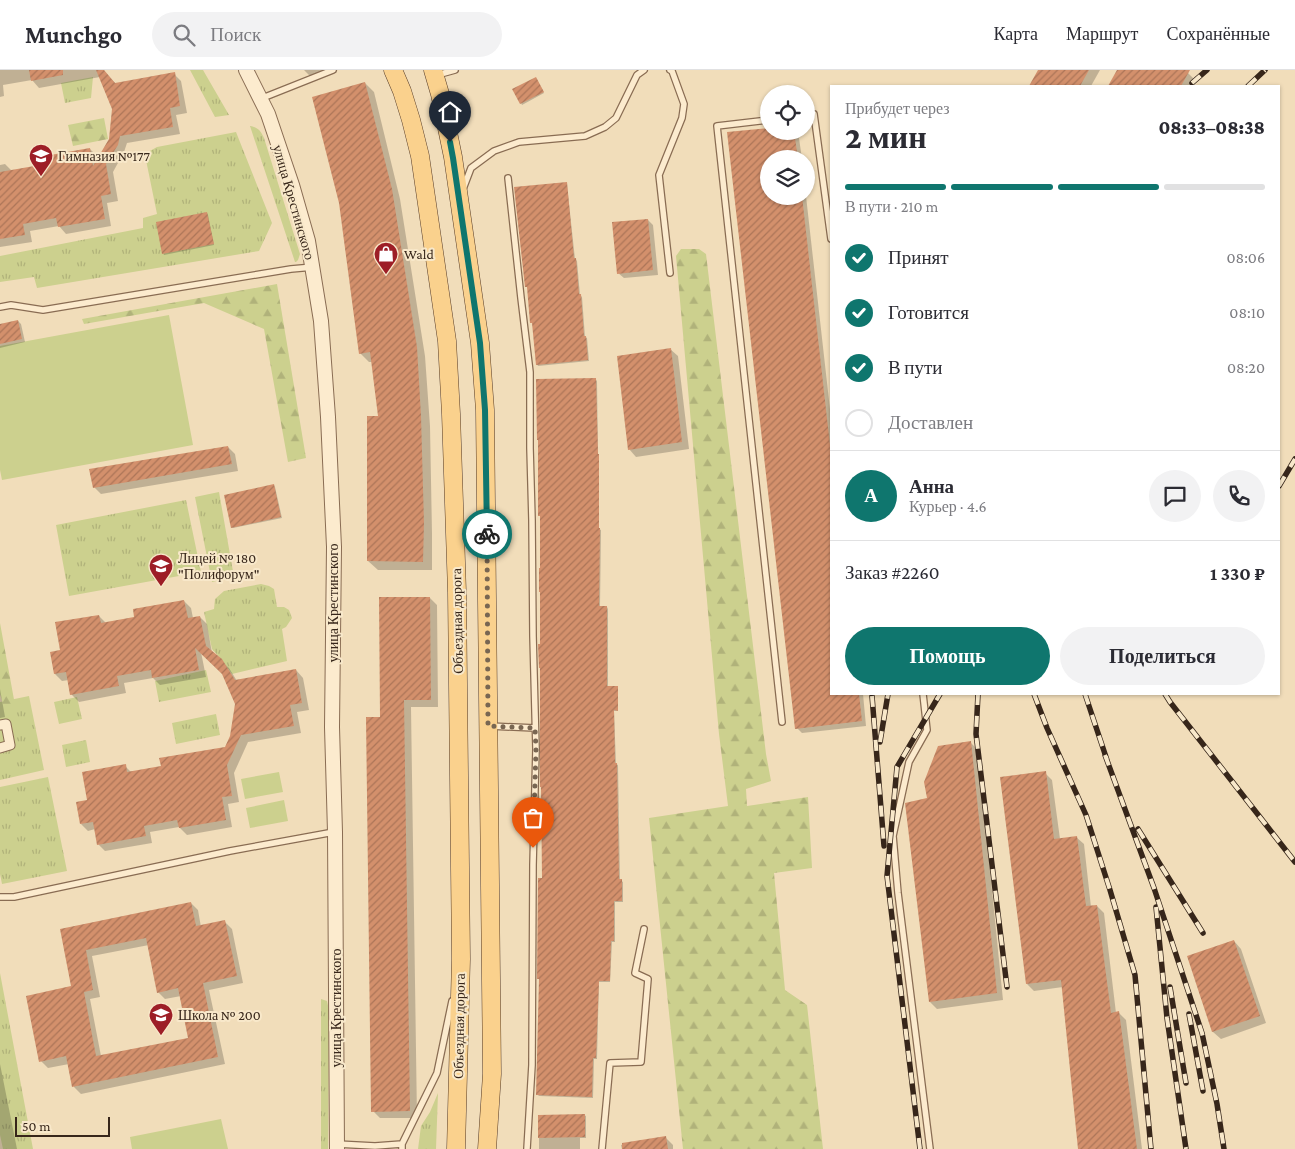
<!DOCTYPE html>
<html lang="ru">
<meta charset="utf-8">
<style>
:root{--surface:#fff;--page:#f2f2f3;--text:#2b2b33;--muted:#7c7c81;--line:#e1e1e2;--accent:#0f766e}
body{margin:0;font-family:"Crimson Pro",serif;background:var(--page);color:var(--text);height:100vh;display:flex;flex-direction:column;font-size:19px;white-space:nowrap}
*{box-sizing:border-box;margin:0}
p{font-size:16px;color:var(--muted)}
.icon{flex:none;width:28px;height:28px;fill:none;stroke:currentColor;stroke-width:2;stroke-linecap:round;stroke-linejoin:round}
.map{position:relative;flex:1;overflow:hidden}
.sheet{position:absolute;left:830px;top:15px;width:450px;height:610px;display:flex;flex-direction:column;background:var(--surface);border-radius:0px;box-shadow:0 1px 4px #0004}
.sheet>*{flex:none}
.controls{position:absolute;left:760px;top:15px;display:grid;gap:10px}
.controls a{display:grid;place-items:center;width:55px;height:55px;border-radius:50%;background:var(--surface);box-shadow:0 1px 4px #0004;font-size:25px}
.scale{position:absolute;left:15px;bottom:12px;width:95px;box-sizing:border-box;padding-left:5px;border:2px solid #37261a;border-top:0;font-size:14px;line-height:18px;white-space:nowrap;color:#37261a;-webkit-text-stroke:4px #f8e8ca;paint-order:stroke}
.pin{position:absolute;display:grid;place-items:center;width:42px;height:42px;color:#fff;margin:-51px -21px;border-radius:50% 50% 50% 0;rotate:-45deg;box-shadow:0 0 5px #0007}
.pin .icon{rotate:45deg}
.courier{position:absolute;display:grid;place-items:center;width:50px;height:50px;margin:-25px;border:4px solid #0f766e;border-radius:50%;background:#fff;color:#222;box-shadow:0 1px 6px #0007}
.summary em{font-style:normal;font-weight:800}
.summary div{display:flex;flex-direction:column-reverse}
.summary{display:flex;align-items:center;justify-content:space-between;height:85px;padding:0 15px}
h1{font-size:32px;font-weight:800;line-height:38px}
.bar{display:grid;grid-template-columns:repeat(4,1fr);gap:8px 5px;align-content:center;height:60px;padding:0 15px}
.bar i{height:6px;border-radius:4px;background:var(--line)}
.bar .on{background:var(--accent)}
.bar p{grid-column:span 4}
.line{display:flex;align-items:center;gap:12px;padding:0 15px;border-top:1px solid var(--line)}
.line div{flex:1}
.round{display:grid;place-items:center;flex:none;width:52px;height:52px;border-radius:26px;background:var(--page)}
ol{padding:0 15px;list-style:none}
li{display:flex;align-items:center;gap:15px;height:55px}
li p{margin-inline-start:auto}
li .icon{padding:5px;border-radius:50%;background:var(--accent);color:#fff;stroke-width:4}
li:last-child{color:var(--muted)}
li i{width:28px;height:28px;border:2px solid var(--line);border-radius:50%}
.button{display:flex;gap:10px;margin-top:auto;padding:10px 15px}
.button a{flex:1;height:58px;border-radius:30px;background:var(--accent);color:#fff;font-size:20px;font-weight:800;line-height:58px;text-align:center}
.button a+a{background:var(--page);color:var(--text)}
header{display:flex;align-items:center;gap:30px;box-sizing:border-box;height:70px;padding:0 25px;background:var(--surface);border-bottom:1px solid var(--line)}
header strong{font-size:24px}
nav{display:flex;gap:28px;margin-inline-start:auto;font-size:18px}
.search{width:350px;height:45px;background:var(--page);display:flex;align-items:center;gap:12px;box-sizing:border-box;padding:0 18px;border-radius:28px;color:var(--muted);font-size:19px}
.map>svg:first-child{display:block}
</style>
<header>
<strong>Munchgo</strong>
<div class="search"><svg class="icon" aria-label="search" viewBox="0 0 24 24"><circle cx="10" cy="10" r="6"/><path d="M15 15l6 6"/></svg>Поиск</div>
<nav><a>Карта</a><a>Маршрут</a><a>Сохранённые</a></nav>
</header>
<div class="map">
<svg width="1295" height="1079" viewBox="0 0 1295 1079">
<defs>
<pattern id="grass-tufts" width="24" height="20" patternUnits="userSpaceOnUse" patternTransform="scale(1.25)"><rect width="24" height="20" fill="#ccd08e"/><path d="M3 7l-1-3M5 7V3M7 7l1-3M15 17l-1-3M17 17v-4M19 17l1-3" fill="none" stroke="#b0b27a"/></pattern>
<pattern id="forest-firs" width="22" height="20" patternUnits="userSpaceOnUse" patternTransform="scale(1.25)"><rect width="22" height="20" fill="#ccd08e"/><path d="M5 1l3.5 6h-7zM16 11l3.5 6h-7z" fill="#b0b27a"/></pattern>
<pattern id="building-hatch" width="6" height="6" patternUnits="userSpaceOnUse" patternTransform="scale(1.25)"><rect width="6" height="6" fill="#d3906c"/><path d="M-1 1l2-2M0 6l6-6M5 7l2-2" fill="none" stroke="#ac7558"/></pattern>
</defs>
<rect width="100%" height="100%" fill="#f1ddba"/>
<!-- grass -->
<path fill="url(#grass-tufts)" d="M190 0H203L229 45 215 47Z
M93 7 91 28 65 33 61 13Z
M250 56C258 57 261 61 264 68L300 184 298 190 296 192H295Z
M236 62 272 153 259 181 37 218 34 207 0 212V186L143 158V148L157 144 146 90 148 82 157 77Z
M219 422 234 507 212 512 195 427Z
M186 430 201 502 69 526 56 455Z
M261 514 269 516 274 519 277 537H284L289 540 292 548 286 557 282 559 287 591 232 604 222 590 212 579 204 542 214 539 215 529 224 521Z
M206 600 211 622 159 632 155 611Z
M29 626 44 700 0 710V632Z
M77 627 82 649 59 654 54 632Z
M216 644 220 665 176 674 172 653Z
M86 670 90 692 66 697 62 675Z
M48 707 67 801 2 814 0 804V717Z
M0 903 33 1079H3L0 1065Z
M321 929 327 931 329 940 328 1079H321Z
M438 1023 436 1079H418L421 1056 430 1042Z"/>
<!-- forest -->
<path fill="url(#forest-firs)" d="M104 48 108 69 73 76 68 55Z
M681 179H699L706 184 766 684 771 711 746 719 747 736 808 727 812 798 774 803 785 920 807 935 823 1079H683L649 748 728 736 719 664 676 186Z
M277 214 306 388 288 392 264 259 204 233 84 254 82 249Z
M0 553 15 635 4 637 0 624Z"/>
<!-- pitch -->
<path fill="#ccd08e" d="M169 245 193 375 2 410 0 400V276Z
M279 702 283 722 245 729 241 709Z
M284 730 288 751 250 758 246 738Z
M221 1049 228 1079H132L130 1067Z"/>
<!-- shadow -->
<path fill="#0003" fill-rule="evenodd" d="M0 0H103L116 14 174 4 181 11 187 43 176 45 180 64 127 73 124 82 113 102 118 131 107 133 111 156 66 164 59 156 30 161 32 172 0 177V95L5 94 12 101 42 96 90 79 97 86 98 91 110 69 114 39 100 7 39 18 32 10 3 15 4 26 0 27Z
M304 0H326L310 6Z
M1040 0H1100L1091 16H1031Z
M1118 0H1182L1188 3 1195 10 1192 16H1109Z
M537 10 544 23 522 35 521 33Z
M365 13 374 22 400 129 425 286 430 356 432 463V500H378L368 491 380 347 373 292H369L360 283Z
M769 61H798L802 89H769V126H806L831 348V624H863L866 656 802 663 797 658 729 63Z
M566 114 567 115 575 189 577 191 580 225 582 227 585 267 587 268 589 291 538 296 537 294 533 254 532 253 528 219 527 217Z
M207 143 208 145 214 175 164 185 163 183Z
M648 150 653 155 658 205 624 208 618 203Z
M18 251 21 254 25 272 0 278V255Z
M670 279 678 286 689 379 636 387 629 379Z
M596 310 597 311 598 385 599 386V459L601 460 600 537H607L608 539V617H617L618 619V641H614L616 694 618 695 620 810 623 812V832H615V872H612L610 912H599L597 989H594L593 1028 539 1026 537 1024 543 809 542 600 540 598 542 575Z
M228 377 235 384 238 401 101 424 94 417Z
M274 416 275 417 282 448 233 458 232 457Z
M430 528 437 535 438 637H411L417 1048H380L373 1041 381 648Z
M184 531 191 538 193 548 200 547 207 554 212 583 229 598 237 611 296 600 303 608 309 640 297 642 301 663 248 672 234 703 239 732 228 734 232 757 187 765 179 757 150 762 152 773 105 781 98 774 95 759 88 761 81 754 88 731 125 696 132 703 162 697 226 678 231 667 237 634 224 604 201 582 206 607 160 615 153 608 124 613 126 623 79 632 71 624 69 610 62 611 55 604 51 583 62 581 99 546 106 553 136 548Z
M0 619 5 647 0 648Z
M971 673 978 680 1003 930 937 939 930 932 928 729Z
M1045 703 1052 710 1060 769 1076 767 1084 774 1091 837 1097 836 1104 843 1116 943H1119L1126 950 1142 1079H1080L1063 917 1034 921 1027 914Z
M191 833 198 840 201 857 225 852 232 859 243 913 209 920 225 994 81 1024 74 1017 69 994 48 998 41 991 73 917 61 860ZM149 875 158 922 165 929 181 926 189 969 101 986 90 929 100 927 92 886Z
M1234 871 1241 879 1266 953 1221 969 1213 962 1188 887Z
M0 994 17 1079H0Z
M584 1045 586 1046V1068H580V1079H539V1046Z
M665 1067 673 1075V1079H622L621 1075Z"/>
<!-- building -->
<path fill="url(#building-hatch)" fill-rule="evenodd" d="M29 0H63V5L31 11Z
M96 0H104L115 13 175 2 180 36 170 38 173 57 120 66 118 75 106 94 111 124 101 126 105 149 58 157 56 148 23 154 25 165 0 169V102L40 95 39 87 90 78 93 96 109 69 112 39Z
M1038 0H1089L1080 16H1029Z
M1117 0H1190L1181 16H1108Z
M536 7 544 22 520 34 512 19Z
M365 12 392 119 417 277 421 346 424 453 423 492 367 491V346H378L370 282 359 284 339 133 312 27Z
M769 58V61H794L798 89H769V126H802L831 384V624H859L862 651 795 659 727 62Z
M567 112 574 188H576L579 224H581L584 266H586L588 290 536 295 532 253H530L527 217H525L514 117Z
M207 142 214 174 162 184 156 152Z
M648 149 653 200 617 204 612 152Z
M18 250 22 269 0 274V254Z
M671 278 682 372 628 380 617 286Z
M596 308 598 384H599V458H600L599 536H607V616H618V641L614 640 615 693H617L619 809H622V831H614V871H611L610 911H599L596 988H593L592 1027 536 1025 539 909H537L538 808H542L541 717H540V598H539L538 575V574H540V522H539V498H540V446H538V370H537L536 309Z
M228 376 232 394 93 418 89 399Z
M274 414 281 447 231 458 224 425Z
M379 527H430L431 630H404L410 1041 371 1042 366 647H380Z
M184 530 188 548 200 546 206 576 222 589 235 610 296 599 302 633 290 635 294 656 241 665 227 695 232 726 222 727 226 750 179 758 177 750 144 756 146 766 97 775 93 752 80 754 76 732 87 730 82 702 126 694 127 702 161 696 159 688 225 677 230 666 235 634 222 604 195 578 199 600 152 608 151 600 117 606 119 616 70 625 66 602 54 604 50 582 60 580 55 552 99 545 101 553 134 547 133 539Z
M971 671 997 923 929 932 905 733 927 728 924 712 938 676Z
M1046 701 1054 769 1077 766 1086 836 1097 835 1111 943 1119 941 1137 1079H1078L1061 910 1026 914 1000 707Z
M191 832 196 856 225 850 237 906 203 913 218 987 72 1017 66 986 39 992 26 926 71 916 60 859ZM146 868 157 923 178 918 188 968 96 986 84 922 93 920 86 880Z
M1234 870 1260 946 1212 962 1187 886Z
M585 1044V1067L538 1068V1045Z
M666 1066 668 1079H622V1073Z"/>
<g fill="none" stroke-linecap="round" stroke-linejoin="round">
<defs>
<path id="service" d="M437 5 455 0
M260 29 333 0
M806 45 814 44 831 169
M769 50 717 56 782 652
M508 108 521 228 530 302V378L532 450 533 566 536 679 533 795 532 995 527 1079
M463 119 471 98 494 81 519 72 585 66 605 57 616 48 637 5 644 0
M670 203 659 105 682 48 684 34 672 1 670 0
M0 237 11 235 43 240 291 199 313 197
M923 624 927 660 909 692 893 766 898 823 930 1079
M490 656 535 658
M0 827H14L230 781 334 762
M337 1074 375 1076 402 1074
M402 1079V1074L437 1003 452 931
M602 1079 610 993 641 992 648 909 635 903 644 859"/>
<path id="pedestrian" d="M0 655 6 654 10 675 0 678"/>
<path id="tertiary" d="M246 0 268 44 292 115 308 171 321 251 328 347 334 477 332 657 335 762 337 1079"/>
<path id="primary" d="M393 0 402 21 411 50 420 86 447 271 451 344 457 522 461 889 456 1079
M433 0 440 24 453 87 480 273 485 340 492 1004 487 1079"/>
</defs>
<!-- service casing -->
<use href="#service" stroke="#896c53" stroke-width="8"/>
<!-- pedestrian casing -->
<use href="#pedestrian" stroke="#896c53" stroke-width="11"/>
<!-- tertiary casing -->
<use href="#tertiary" stroke="#896c53" stroke-width="16"/>
<!-- primary casing -->
<use href="#primary" stroke="#563b28" stroke-width="19"/>
<!-- service -->
<use href="#service" stroke="#fcebce" stroke-width="5.5"/>
<!-- pedestrian -->
<use href="#pedestrian" stroke="#fcebce" stroke-width="9"/>
<!-- tertiary -->
<use href="#tertiary" stroke="#fcebce" stroke-width="14"/>
<!-- primary -->
<use href="#primary" stroke="#fad18d" stroke-width="18"/>
<defs>
<path id="rail" d="M1192 13 1207 0
M1248 16 1265 0
M1279 416 1295 389
M978 624 976 664 1007 917
M1034 624 1047 658 1086 745 1110 820 1135 905 1151 1079
M1085 624 1107 690
M1165 624 1170 632 1295 792
M872 626 884 776
M880 672 888 624
M1105 685 1154 818 1202 963 1217 1034 1224 1079
M1138 759 1203 863
M1156 837 1167 948 1186 1079
M1170 917 1186 1013
M1189 944 1203 1021
M920 1079 887 806 897 697 940 624"/>
</defs>
<!-- rail casing -->
<use href="#rail" stroke="#37261a" stroke-width="5.5"/>
<!-- rail -->
<use href="#rail" stroke="#f8e8ca" stroke-width="4" stroke-dasharray="11" stroke-linecap="butt"/>
</g>
<g fill="none" stroke-linecap="round" stroke-linejoin="round">
<!-- done -->
<path stroke="#786652" stroke-width="5" stroke-dasharray="0 9" d="M487 464 488 656 535 658 536 679 533 778"/>
<!-- route -->
<path stroke="#0f766e" stroke-width="6" d="M450 72 453 88 480 273 485 340 487 464"/>
</g>
<!-- icons -->
<defs>
<symbol id="school-pin" viewBox="-11 -11 22 30"><path d="M0 17L-7.5 6A9.5 9.5 0 1 1 7.5 6Z" fill="#9d1e27" stroke="#f8e8ca"/><path d="M0-5L7-2L0 1L-7-2ZM-4 1L0 2.5L4 1V4Q0 6-4 4Z" fill="#fff"/></symbol>
<symbol id="shop-pin" viewBox="-11 -11 22 30"><path d="M0 17L-7.5 6A9.5 9.5 0 1 1 7.5 6Z" fill="#9d1e27" stroke="#f8e8ca"/><path d="M-5-2.5h2.3a2.7 3.5 0 0 1 5.4 0H5L5.5 6h-11ZM-1.5-2.5h3a1.5 2.3 0 0 0-3 0Z" fill="#fff"/></symbol>
</defs>
<g fill-rule="evenodd">
<use href="#school-pin" x="27" y="72" width="28" height="38"/>
<use href="#shop-pin" x="372" y="170" width="28" height="38"/>
<use href="#school-pin" x="147" y="482" width="28" height="38"/>
<use href="#school-pin" x="147" y="931" width="28" height="38"/>
</g>
<g text-anchor="middle" stroke-width="4" stroke-linejoin="round" paint-order="stroke">
<!-- poi labels -->
<g font-size="14" fill="#37261a" stroke="#f8e8ca" text-anchor="start">
<text x="58" y="91">Гимназия №177</text>
<text x="404" y="189">Wald</text>
<text x="178" y="493">Лицей № 180<tspan x="178" dy="16">"Полифорум"</tspan></text>
<text x="178" y="950">Школа № 200</text>
</g>
<!-- street labels -->
<g font-size="14" fill="#37261a" stroke="#f8e8ca">
<text transform="translate(294 132) rotate(74)" y="5">улица Крестинского</text>
<text transform="translate(333 533) rotate(-90)" y="5">улица Крестинского</text>
<text transform="translate(457 551) rotate(-91)" y="5">Объездная дорога</text>
<text transform="translate(336 938) rotate(-90)" y="5">улица Крестинского</text>
<text transform="translate(459 956) rotate(-89)" y="5">Объездная дорога</text>
</g>
</g>
</svg>
<div class="controls">
<a><svg class="icon" aria-label="locate" viewBox="0 0 24 24"><circle cx="12" cy="12" r="6"/><path d="M12 2v4M12 18v4M2 12h4M18 12h4"/></svg></a>
<a><svg class="icon" aria-label="layers" viewBox="0 0 24 24"><path d="M12 4l9 5-9 5-9-5zM3 14l9 5 9-5"/></svg></a>
</div>
<div class="scale">50 m</div>
<div class="pin" style="left:533px;top:778px;background:#ea580c"><svg class="icon" aria-label="bag" viewBox="0 0 24 24"><path d="M5 8h14l-1 12H6zM9 8a3 3 0 0 1 6 0"/></svg></div>
<div class="pin" style="left:450px;top:72px;background:#1f2937"><svg class="icon" aria-label="home" viewBox="0 0 24 24"><path d="M3 11l9-7 9 7M6 9v11h12V9"/></svg></div>
<div class="courier" style="left:487px;top:464px"><svg class="icon" aria-label="bike" viewBox="0 0 24 24"><circle cx="6" cy="16" r="4"/><circle cx="18" cy="16" r="4"/><path d="M6 16l4-8h5l3 8M10 8l3 8H6M13 5h3"/></svg></div>
<section class="sheet">
<div class="summary"><div><h1>2 мин</h1><p>Прибудет через</p></div><em>08:33–08:38</em></div>
<div class="bar"><i class="on"></i><i class="on"></i><i class="on"></i><i></i><p>В пути · 210 m</p></div>
<ol>
<li><svg class="icon" aria-label="check" viewBox="0 0 24 24"><path d="M5 12l5 5 9-10"/></svg>Принят<p>08:06</p></li>
<li><svg class="icon" aria-label="check" viewBox="0 0 24 24"><path d="M5 12l5 5 9-10"/></svg>Готовится<p>08:10</p></li>
<li><svg class="icon" aria-label="check" viewBox="0 0 24 24"><path d="M5 12l5 5 9-10"/></svg>В пути<p>08:20</p></li>
<li><i></i>Доставлен</li>
</ol>
<div class="line" style="height:90px"><b class="round" style="background:var(--accent);color:#fff">А</b><div><b>Анна</b><p>Курьер · 4.6</p></div><a class="round"><svg class="icon" aria-label="chat" viewBox="0 0 24 24"><path d="M4 5h16v11H9l-5 4z"/></svg></a><a class="round"><svg class="icon" aria-label="phone" viewBox="0 0 24 24"><path d="M5 4h4l2 5-3 2q2 4 5 5l2-3 5 2v4C11 20 4 13 5 4z"/></svg></a></div>
<div class="line" style="height:65px"><div>Заказ #2260</div><b>1 330 ₽</b></div>
<div class="button"><a>Помощь</a><a>Поделиться</a></div>
</section>
</div>
